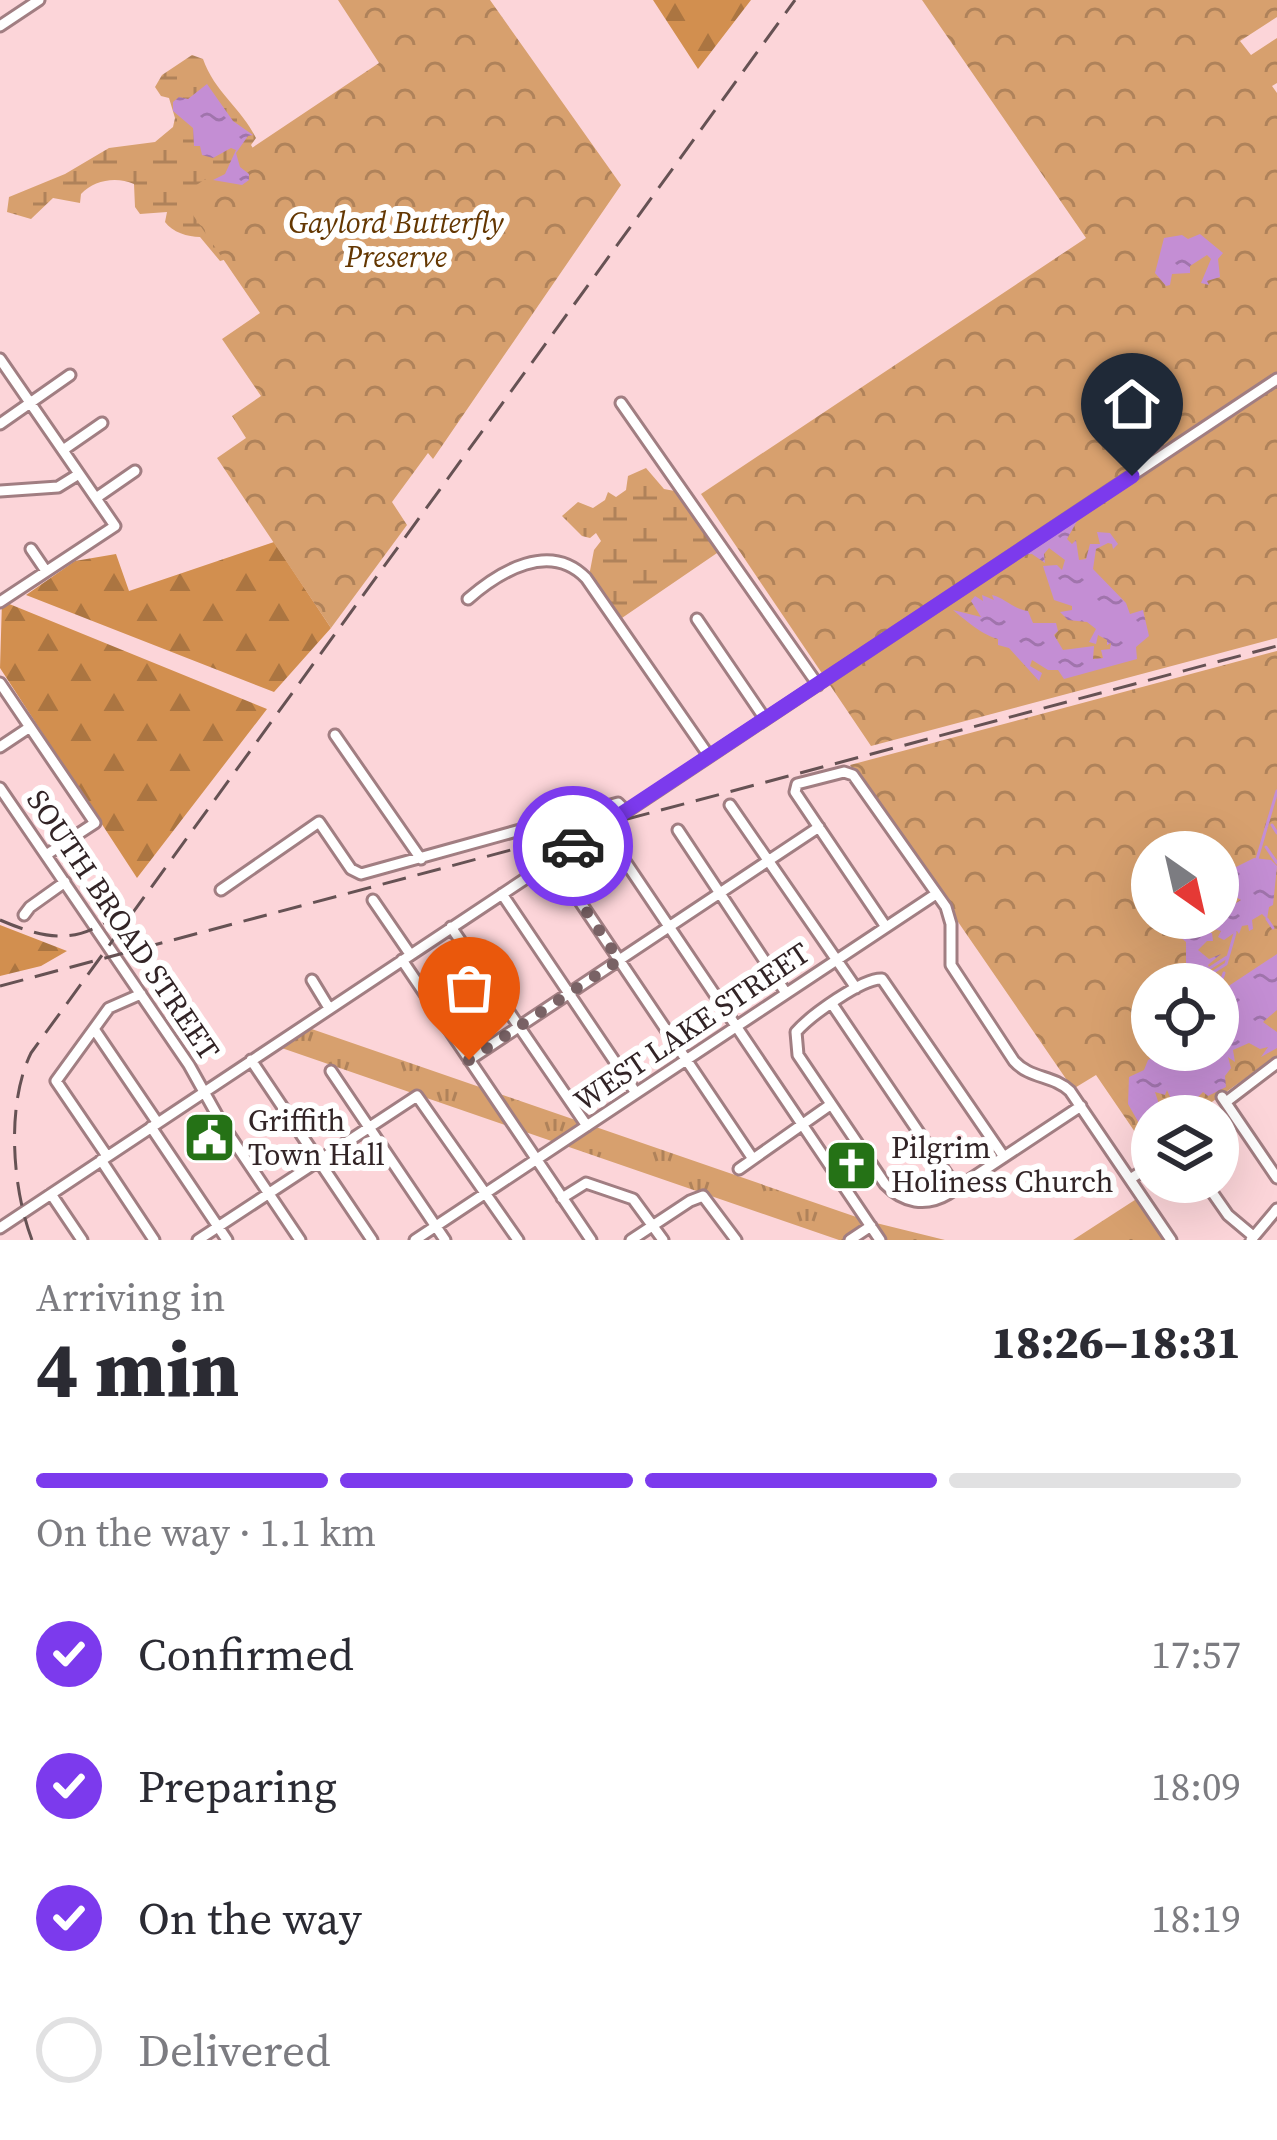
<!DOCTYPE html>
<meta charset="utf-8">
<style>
:root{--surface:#fff;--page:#f2f2f3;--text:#2b2b33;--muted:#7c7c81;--line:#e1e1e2;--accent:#7c3aed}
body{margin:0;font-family:"Source Serif 4",serif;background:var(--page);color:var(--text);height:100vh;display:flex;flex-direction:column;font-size:45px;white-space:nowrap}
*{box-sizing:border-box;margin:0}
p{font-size:39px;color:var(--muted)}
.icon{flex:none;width:66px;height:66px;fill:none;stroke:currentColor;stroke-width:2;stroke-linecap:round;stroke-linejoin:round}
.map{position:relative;height:1240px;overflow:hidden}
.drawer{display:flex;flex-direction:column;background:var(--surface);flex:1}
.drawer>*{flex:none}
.needle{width:78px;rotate:146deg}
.fabs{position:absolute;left:1131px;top:831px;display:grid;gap:24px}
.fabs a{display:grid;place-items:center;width:108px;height:108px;border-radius:50%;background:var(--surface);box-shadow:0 12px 48px #0002;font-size:60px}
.pin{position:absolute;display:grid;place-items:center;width:102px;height:102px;color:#fff;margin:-123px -51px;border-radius:50% 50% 50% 0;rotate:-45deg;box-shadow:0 0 12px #0007}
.pin .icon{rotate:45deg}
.courier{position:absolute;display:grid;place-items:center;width:120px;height:120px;margin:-60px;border:9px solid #7c3aed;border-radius:50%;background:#fff;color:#222;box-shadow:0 3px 15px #0007}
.headline em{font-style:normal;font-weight:800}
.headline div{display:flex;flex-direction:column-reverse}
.headline{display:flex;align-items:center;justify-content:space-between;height:204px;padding:0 36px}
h1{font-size:78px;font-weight:800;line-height:90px}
.bar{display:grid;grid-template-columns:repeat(4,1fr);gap:18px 12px;align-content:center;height:144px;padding:0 36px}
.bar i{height:15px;border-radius:9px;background:var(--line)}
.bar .current{background:var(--accent)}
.bar p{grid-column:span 4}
ol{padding:0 36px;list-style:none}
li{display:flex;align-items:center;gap:36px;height:132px}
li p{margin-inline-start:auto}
li .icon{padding:12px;border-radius:50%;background:var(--accent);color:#fff;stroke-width:4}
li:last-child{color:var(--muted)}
li i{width:66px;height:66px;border:6px solid var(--line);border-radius:50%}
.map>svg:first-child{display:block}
</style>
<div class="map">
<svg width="1277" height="1240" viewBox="0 0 1277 1240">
<defs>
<pattern id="grass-tufts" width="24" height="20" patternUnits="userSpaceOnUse" patternTransform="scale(3)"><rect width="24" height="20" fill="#d7a06e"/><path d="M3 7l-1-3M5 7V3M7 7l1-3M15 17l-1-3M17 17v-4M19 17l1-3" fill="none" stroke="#af825a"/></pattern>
<pattern id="forest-firs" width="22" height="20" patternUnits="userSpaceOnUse" patternTransform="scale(3)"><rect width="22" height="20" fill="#d28f4f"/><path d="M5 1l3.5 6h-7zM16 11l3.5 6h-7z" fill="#ab7541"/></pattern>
<pattern id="wetland-marsh" width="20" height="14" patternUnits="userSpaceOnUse" patternTransform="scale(3)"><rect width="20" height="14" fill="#d7a06e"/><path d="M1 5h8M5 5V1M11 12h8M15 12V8" fill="none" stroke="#af825a"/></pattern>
<pattern id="park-crowns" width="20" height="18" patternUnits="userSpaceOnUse" patternTransform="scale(3)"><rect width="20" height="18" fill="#d7a06e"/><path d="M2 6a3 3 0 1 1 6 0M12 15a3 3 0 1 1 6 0" fill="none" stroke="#af825a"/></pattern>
<pattern id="water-ripples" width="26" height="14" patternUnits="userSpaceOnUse" patternTransform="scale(3)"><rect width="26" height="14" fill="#c48ed4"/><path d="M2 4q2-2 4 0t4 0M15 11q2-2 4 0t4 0" fill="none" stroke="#a074ac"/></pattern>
</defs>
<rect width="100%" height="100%" fill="#fcd5d9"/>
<!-- grass -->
<path fill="url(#grass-tufts)" d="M303 1026 868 1221 945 1240H876L858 1233 849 1240H839L273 1045Z
M1141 1196 1171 1240H1073Z"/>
<!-- forest -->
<path fill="url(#forest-firs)" d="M653 0H751L698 69Z
M274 542 331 628 274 692 26 595 75 561 116 554 129 591Z
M2 601 267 709 137 878 0 668Z
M0 925 67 951 41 966 0 976Z"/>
<!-- wetland -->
<path fill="url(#wetland-marsh)" d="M192 55 203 59C214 91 241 108 256 138L251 145 260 160 227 259 220 261 200 237C188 237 172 232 165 222L167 212 140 214 135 207 134 184C116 176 94 180 81 194L80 203 53 198 31 219 7 212 9 197 65 174 109 148 155 142 173 127 175 118 169 98 161 96 155 87 162 75Z
M646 468 664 489 680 492 720 551 619 620 589 576 594 550 601 541 596 533 590 538 582 536 562 516 578 502 593 508 605 500 608 492 616 497 626 490 628 476Z"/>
<!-- park -->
<path fill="url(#park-crowns)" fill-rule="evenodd" d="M338 0H490L621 185 433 459 428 453 392 502 407 525 331 628 217 458 246 438 232 416 261 396 222 339 260 313 180 196 379 63Z
M922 0H1277V17L1240 41 1251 55 1277 38V83L1272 86 1277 93V638L871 746 701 494 1086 238Z
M1277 651V1056L1192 1116H1177L1170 1107 1160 1109 1157 1116H1152V1125L1137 1135 1096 1075 1073 1089 850 765ZM1152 852H1218V918H1152ZM1152 984H1218V1050H1152Z"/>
<!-- water -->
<path fill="url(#water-ripples)" d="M207 84 233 121 253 135 248 136 236 153 240 167 249 174V180L242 185 213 180 225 174 236 150 231 148 213 158 202 155 200 146H194L193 128 173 111V102L179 97 188 99Z
M1200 234 1223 253 1218 259 1220 277 1207 281 1209 285 1201 283 1211 259 1207 255 1190 266V273L1172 274 1170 285 1166 286 1155 273 1164 238 1182 235 1188 239Z
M1126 483 1081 514 1067 539 1072 544 1076 540 1079 560 1086 559 1090 544H1100L1097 532 1110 533 1118 544 1113 549 1112 544 1108 543 1096 549 1093 569 1126 603 1130 614 1143 610 1149 636 1136 647 1137 659 1064 679 1058 670H1048L1032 660 1030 666 1042 673 1039 681 1009 648 998 645V639C984 636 965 620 953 610L981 617 971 601 975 596 983 601 982 595 994 600 992 595C1005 598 1013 609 1028 611L1033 623H1056L1058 631 1054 635 1063 650 1094 646 1093 659 1103 658 1101 650 1110 649 1111 643 1107 645V640L1098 635 1096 644 1089 642 1096 629 1087 622 1068 620 1060 612 1072 610V606L1054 600 1043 566 1057 565 1062 570 1065 560 1049 548 1044 554 1045 563 1032 554 1021 555 927 616Z
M1254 858 1271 860 1277 866 1273 905 1269 907 1267 919 1262 914 1252 920 1253 929 1249 931 1248 925 1242 926 1239 934 1237 931 1224 940 1218 937 1221 931 1203 926V933H1212L1213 941H1207L1198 950 1209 959 1221 954 1208 965 1213 976 1195 984 1194 973 1186 967V942L1173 931 1190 938 1196 935 1200 923 1195 918H1218V906L1226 909 1241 900 1224 890 1218 893V862L1230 870Z
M1277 954V1010L1263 1022 1277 1032V1048L1261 1057 1268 1047 1260 1049 1249 1043 1233 1050 1235 1062 1228 1057 1231 1068 1225 1076 1226 1087 1208 1096 1203 1092 1189 1106 1171 1099 1167 1090 1165 1095 1155 1092 1159 1104 1149 1112 1150 1119 1140 1125 1128 1104 1129 1077 1144 1070 1148 1060 1166 1050H1218V993Z"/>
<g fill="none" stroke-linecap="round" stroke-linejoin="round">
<!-- stream -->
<path stroke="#c48ed4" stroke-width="3" d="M1272 825 1277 833
M1266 847 1277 863
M1257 859 1277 791
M1227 863 1232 869
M1267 919 1273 928
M1210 968 1227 957
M1212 973 1226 964 1235 933
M1221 982 1224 973
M1185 984 1194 978
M1137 1021 1152 1012"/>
<defs>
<path id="minor" d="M0 26 39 0
M0 359 115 526 0 602
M621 403 818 685
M0 424 70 375
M63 450 102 423
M0 491 58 487 79 474
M96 498 135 471
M31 549 46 571
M468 599C500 571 550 541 586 578L709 756
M697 619 765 719
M0 683 95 823 46 855
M335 735 421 859
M0 747 30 727
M0 788 189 1065 222 1124 300 1240
M730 805 856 988
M602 827 880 1240
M678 830 786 993
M552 860 753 1159
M221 890 319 822 351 869 361 874 618 803 626 811
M502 894 636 1093
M373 900 410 954
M24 915 30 907 65 882
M451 927 587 1126
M886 927 795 792 797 784 844 772 853 775 946 907 951 924V965L1014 1061C1030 1079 1053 1075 1070 1091L1171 1240
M402 960 591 1240
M312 980 329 1008
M832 1004 957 1189
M94 1029 157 1122
M251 1060 372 1240
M469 1060 819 827
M331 1071 445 1240
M1222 1097 1277 1178
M1226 1102 1277 1063
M151 1127 227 1240
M107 1156 56 1081 109 1008 141 994
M1004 1157 882 979C862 978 810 1016 796 1032L798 1055 885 1184C903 1203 926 1207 948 1194L1081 1106
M101 1160 154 1240
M739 1169 830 1105
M1130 1179 1152 1165
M1205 1182 1228 1215 1253 1236
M51 1194 82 1240
M562 1198 586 1183 633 1199 663 1240
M0 1228 1277 379
M198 1240 417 1096 518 1240
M415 1240 936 894
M631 1240 690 1201 703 1196 736 1240
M850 1240 871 1226
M1251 1240 1277 1209"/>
</defs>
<!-- minor casing -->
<use href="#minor" stroke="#a17e82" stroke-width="15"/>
<!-- minor -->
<use href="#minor" stroke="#fff" stroke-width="9"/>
<!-- rail -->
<path stroke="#665254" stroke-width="3" stroke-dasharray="24 12" stroke-linecap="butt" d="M0 920C56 944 82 943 130 905
M0 986 1277 646
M32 1240C12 1188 6 1104 31 1053L795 0"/>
</g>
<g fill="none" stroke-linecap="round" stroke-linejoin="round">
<!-- done -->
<path stroke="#796265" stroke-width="12" stroke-dasharray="0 21.6" d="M469 1060 619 960 552 860 573 846"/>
<!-- route -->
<path stroke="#7c3aed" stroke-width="15" d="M573 846 1132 476"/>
</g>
<!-- icons -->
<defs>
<symbol id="civic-square" viewBox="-11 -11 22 22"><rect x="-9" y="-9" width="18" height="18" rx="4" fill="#257216" stroke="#fff"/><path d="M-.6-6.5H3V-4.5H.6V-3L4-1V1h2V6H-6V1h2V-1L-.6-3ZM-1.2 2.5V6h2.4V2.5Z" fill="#fff"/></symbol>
<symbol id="church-square" viewBox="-11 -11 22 22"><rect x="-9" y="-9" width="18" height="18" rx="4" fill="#257216" stroke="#fff"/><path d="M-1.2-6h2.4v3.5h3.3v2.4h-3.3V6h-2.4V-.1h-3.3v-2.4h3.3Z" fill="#fff"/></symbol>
</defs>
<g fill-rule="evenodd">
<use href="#civic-square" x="180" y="1108" width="59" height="59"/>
<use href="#church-square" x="822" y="1136" width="59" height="59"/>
</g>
<g text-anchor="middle" stroke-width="12" stroke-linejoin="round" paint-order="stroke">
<!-- park labels -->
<g font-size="30" font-style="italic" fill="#643702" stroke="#fff">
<text x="396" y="233">Gaylord Butterfly<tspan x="396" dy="34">Preserve</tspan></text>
</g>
<!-- street labels -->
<g font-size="30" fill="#322426" stroke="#fff">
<text transform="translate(123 925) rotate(56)" y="10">SOUTH BROAD STREET</text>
<text transform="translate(692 1027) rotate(-34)" y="10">WEST LAKE STREET</text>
</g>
<!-- poi labels -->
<g font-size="30" fill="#322426" stroke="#fff" text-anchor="start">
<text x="248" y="1131">Griffith<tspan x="248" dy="34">Town Hall</tspan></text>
<text x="891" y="1158">Pilgrim<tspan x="891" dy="34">Holiness Church</tspan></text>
</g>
</g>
</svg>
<div class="fabs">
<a><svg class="needle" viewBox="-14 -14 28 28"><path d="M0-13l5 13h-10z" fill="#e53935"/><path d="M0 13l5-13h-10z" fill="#7c7c81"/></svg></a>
<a><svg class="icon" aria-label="locate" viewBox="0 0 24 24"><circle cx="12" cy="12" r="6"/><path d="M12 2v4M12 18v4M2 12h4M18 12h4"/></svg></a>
<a><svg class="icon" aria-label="layers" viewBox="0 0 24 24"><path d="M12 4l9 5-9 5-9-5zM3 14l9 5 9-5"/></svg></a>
</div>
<div class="pin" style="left:469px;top:1060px;background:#ea580c"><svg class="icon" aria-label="bag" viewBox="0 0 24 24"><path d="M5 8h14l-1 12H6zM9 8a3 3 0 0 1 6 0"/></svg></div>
<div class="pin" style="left:1132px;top:476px;background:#1f2937"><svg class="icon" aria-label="home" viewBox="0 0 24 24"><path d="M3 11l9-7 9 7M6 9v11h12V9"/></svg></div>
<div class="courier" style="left:573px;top:846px"><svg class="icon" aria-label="car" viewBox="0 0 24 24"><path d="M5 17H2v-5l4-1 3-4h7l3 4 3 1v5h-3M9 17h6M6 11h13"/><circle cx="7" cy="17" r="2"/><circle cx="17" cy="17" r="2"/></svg></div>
</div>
<section class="drawer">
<div class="headline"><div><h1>4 min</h1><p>Arriving in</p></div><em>18:26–18:31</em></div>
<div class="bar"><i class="current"></i><i class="current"></i><i class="current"></i><i></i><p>On the way · 1.1 km</p></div>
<ol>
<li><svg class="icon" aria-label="check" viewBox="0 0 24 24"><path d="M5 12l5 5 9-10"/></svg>Confirmed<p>17:57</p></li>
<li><svg class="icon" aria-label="check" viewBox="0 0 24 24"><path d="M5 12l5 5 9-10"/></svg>Preparing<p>18:09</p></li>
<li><svg class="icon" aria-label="check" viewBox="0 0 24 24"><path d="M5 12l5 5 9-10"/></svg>On the way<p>18:19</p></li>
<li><i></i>Delivered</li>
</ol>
</section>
